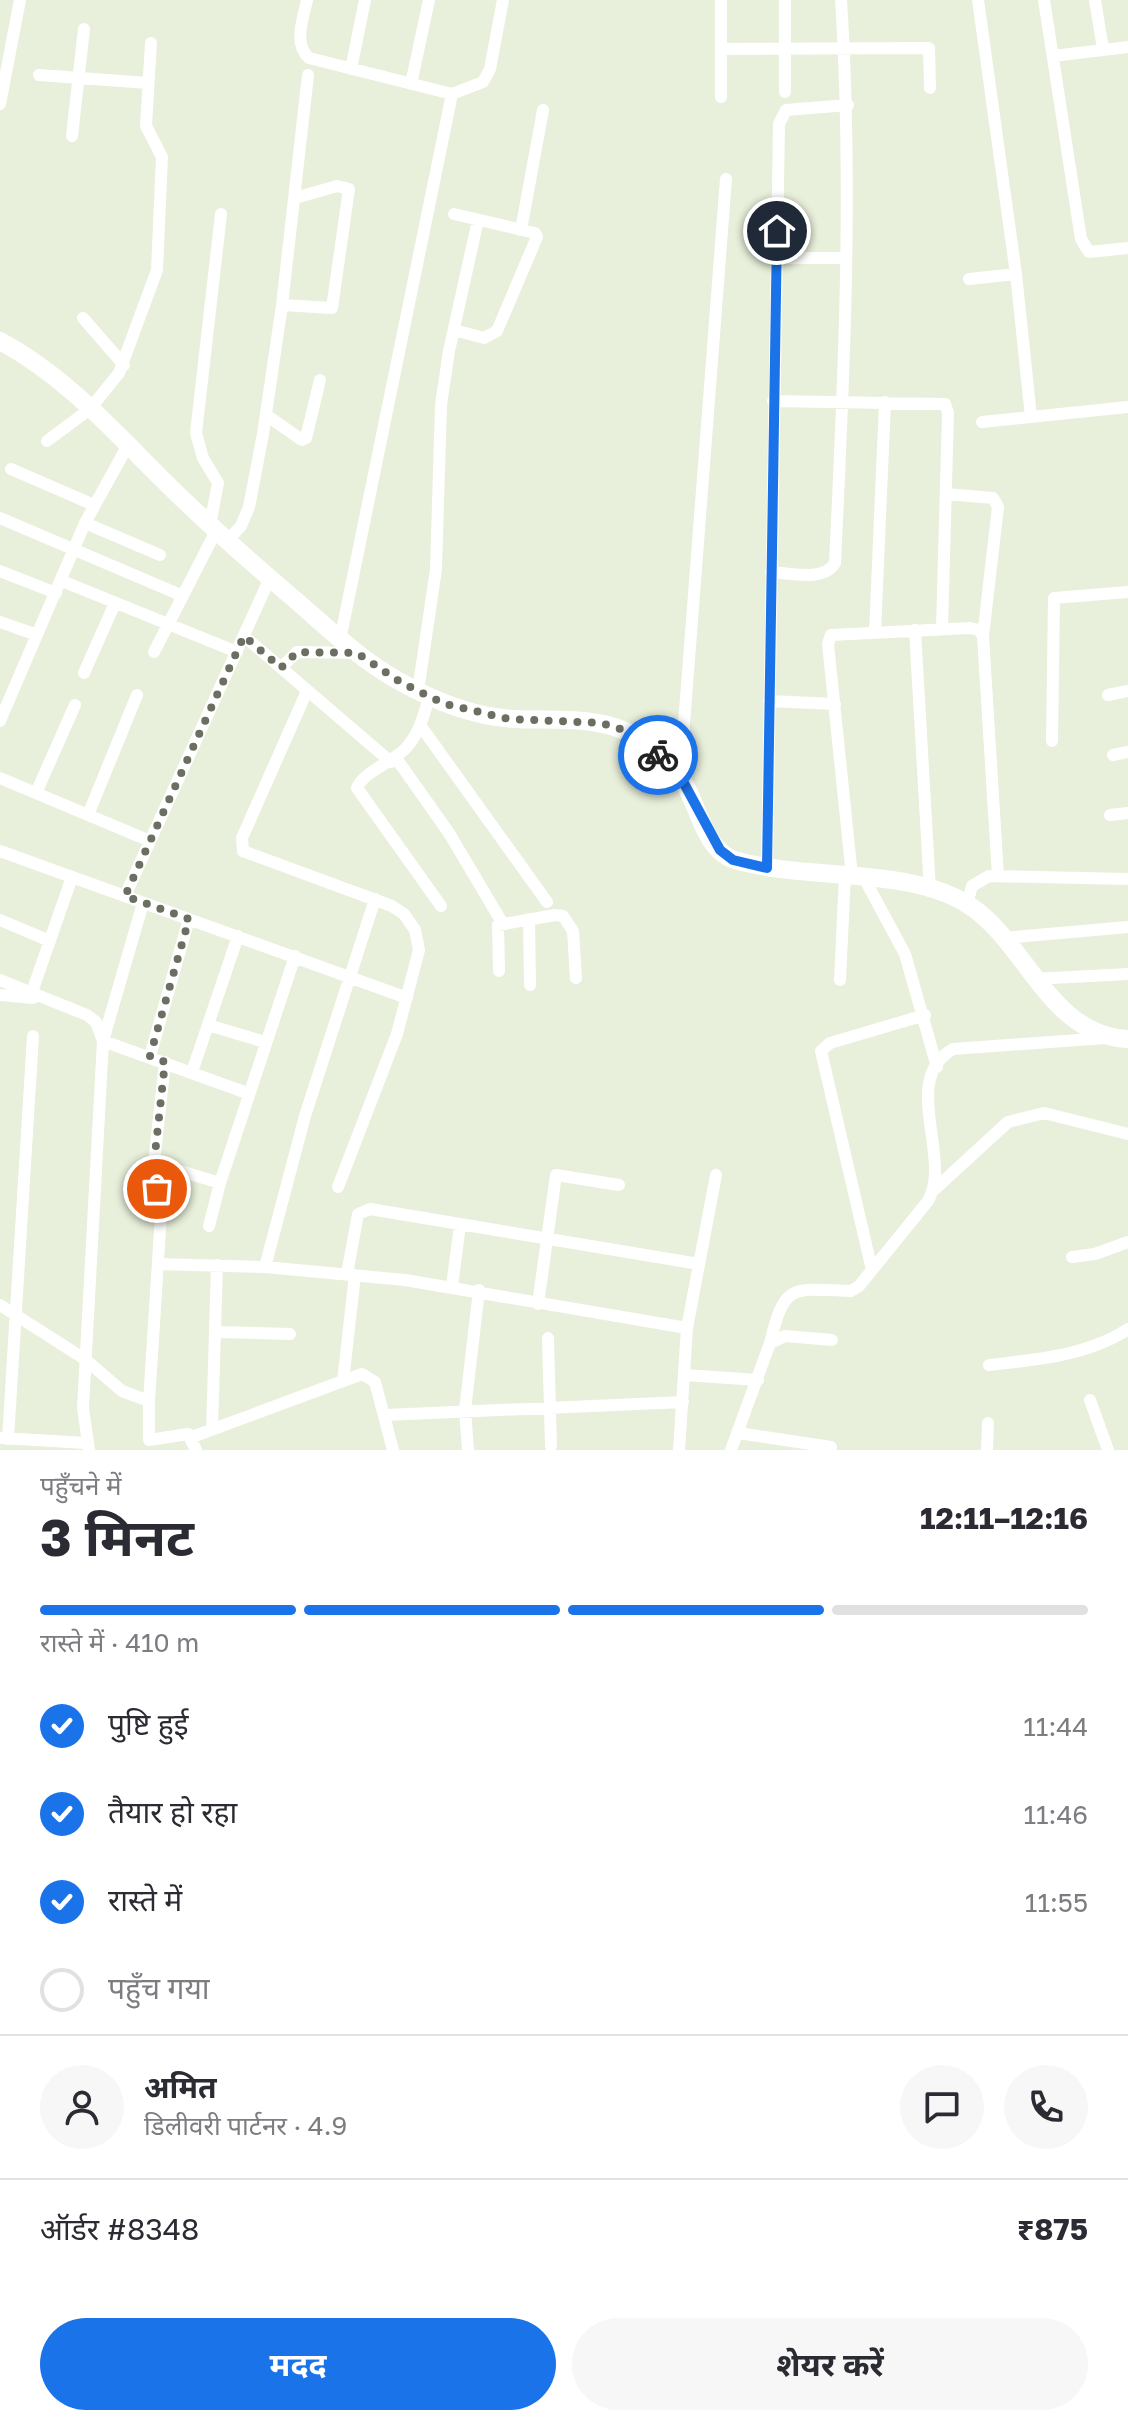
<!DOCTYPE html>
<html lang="hi">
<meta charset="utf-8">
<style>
:root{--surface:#fff;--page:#f7f7f7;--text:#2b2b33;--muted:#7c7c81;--line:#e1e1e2;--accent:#1a73e8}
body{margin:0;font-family:"Golos Text","Noto Sans Devanagari",sans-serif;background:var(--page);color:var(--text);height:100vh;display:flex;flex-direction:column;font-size:30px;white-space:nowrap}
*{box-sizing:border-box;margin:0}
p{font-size:26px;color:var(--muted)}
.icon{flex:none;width:44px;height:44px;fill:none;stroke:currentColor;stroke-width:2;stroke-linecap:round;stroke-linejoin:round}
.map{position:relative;height:1450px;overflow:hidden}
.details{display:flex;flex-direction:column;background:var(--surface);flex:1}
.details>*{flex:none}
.pin{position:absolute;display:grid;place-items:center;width:68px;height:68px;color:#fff;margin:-34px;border:4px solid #fff;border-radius:50%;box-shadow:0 2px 8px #0007}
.courier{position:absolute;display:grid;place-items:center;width:80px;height:80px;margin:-40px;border:6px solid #1a73e8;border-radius:50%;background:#fff;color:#222;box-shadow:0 2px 10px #0007}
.headline em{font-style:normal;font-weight:700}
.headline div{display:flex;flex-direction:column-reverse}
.headline{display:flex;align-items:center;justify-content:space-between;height:136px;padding:0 40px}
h1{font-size:52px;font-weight:700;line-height:60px}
.bar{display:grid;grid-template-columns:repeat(4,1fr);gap:12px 8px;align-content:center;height:96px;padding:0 40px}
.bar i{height:10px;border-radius:6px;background:var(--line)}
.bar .selected{background:var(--accent)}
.bar p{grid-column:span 4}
.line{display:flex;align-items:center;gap:20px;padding:0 40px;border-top:2px solid var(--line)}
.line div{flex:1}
.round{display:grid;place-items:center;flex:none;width:84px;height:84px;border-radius:42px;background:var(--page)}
ol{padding:0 40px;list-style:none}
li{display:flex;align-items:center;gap:24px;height:88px}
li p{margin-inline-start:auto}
li .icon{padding:8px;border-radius:50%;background:var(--accent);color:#fff;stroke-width:4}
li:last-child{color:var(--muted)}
li i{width:44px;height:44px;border:4px solid var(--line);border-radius:50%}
.cta{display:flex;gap:16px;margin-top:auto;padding:16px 40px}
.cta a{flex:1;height:92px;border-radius:48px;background:var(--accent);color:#fff;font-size:32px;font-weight:700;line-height:92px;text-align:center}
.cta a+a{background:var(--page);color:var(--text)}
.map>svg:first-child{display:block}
</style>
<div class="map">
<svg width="1128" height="1450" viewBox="0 0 1128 1450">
<rect width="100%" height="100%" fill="#e8efda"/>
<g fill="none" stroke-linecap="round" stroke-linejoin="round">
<!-- minor -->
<path stroke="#fff" stroke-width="12" d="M307 0C303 19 293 44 309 58L452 94 483 82 490 69 503 0
M721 0V97
M785 0V92
M978 0 1016 274 1031 417
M1044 0 1081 239 1089 252 1128 248
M1095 0 1103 49
M721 49 929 48 930 88
M1053 56 1128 47
M351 69 365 0
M39 75 148 83
M411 84 429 0
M0 104 20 0
M72 136 84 29
M521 230 543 110
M776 258H844
M969 279 1016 274
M282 305 332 308 349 189 337 186 295 198
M83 318 124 365
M454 330 484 338 497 331 537 237 535 233 454 214
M773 401 945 404 948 413 942 629
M266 415 302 440 306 438 320 380
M982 422 1128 407
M47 441 90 409 119 373 157 270 162 157 146 126 151 43
M11 469 94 505
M946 494 993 498 998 507 983 636
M0 518 183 596
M85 523 160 555
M210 525 218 483 203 458 196 433 221 214
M227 541 241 526 249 507 263 434 282 305 308 75
M0 571 56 593
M771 572C790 573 824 582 835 563 844 376 853 187 841 0
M62 581 237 652
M0 622 37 635
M915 630 930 890
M875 632 885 402
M244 636 391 762
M340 640 452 94
M154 652 216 531
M281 668 297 652 357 653
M84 673 115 603
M307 691 242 838 243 851 392 906 404 914 415 930 419 950 397 1034 338 1187
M418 691 436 569 441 405 449 351 478 220
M1108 695 1128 691
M429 697C424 715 419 734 406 748 393 762 363 772 357 788L441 906
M769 701 835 704
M0 721 85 523 128 445
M420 725 547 902
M1052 741 1054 598 1128 592
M1113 755 1128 752
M396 758 449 833 503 924
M680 776 726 179
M0 778 150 841
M36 793 75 705
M88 815 137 695
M1110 815 1128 813
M0 851 407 998
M767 868 779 124 786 110 848 105
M852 876 828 644 831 635 970 628 979 630 983 636 998 876
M864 878 905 954 937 1067
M125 896 270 578
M143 903 103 1041 247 1093
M967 904 972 886 989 876 1128 879
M529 919 530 985
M0 920 50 941
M1003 938 1128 927
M499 971 498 925 555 915 563 916 573 931 576 978
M1033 979 1128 974
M0 980 87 1015 96 1022 103 1041 83 1408 89 1450
M840 980 845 875
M32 992 72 877
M0 995 33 998
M208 1025 265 1042
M150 1056 189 919
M192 1072 238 936
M154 1163 220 1183 209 1226
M220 1183 295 956
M935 1189 1008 1122 1044 1113 1128 1134
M1072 1257 1095 1254 1128 1242
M158 1264 265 1267 405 1280 687 1328
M265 1267 305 1116 375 899
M872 1270 821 1051 830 1043 925 1015
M347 1274 358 1214 370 1209 699 1264
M452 1286 460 1225
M538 1304 556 1175 619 1185
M0 1305 86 1360 122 1391 149 1401V1440L188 1434 196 1450
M217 1332 290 1334
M548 1338 551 1446
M770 1343C785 1282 791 1289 851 1291L859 1286 928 1201C953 1157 899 1080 953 1049L1106 1038
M989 1365C1035 1360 1089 1355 1128 1329
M685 1375 758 1380
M343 1381 355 1275
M1090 1400 1108 1450
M149 1401 161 1215 154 1163 165 1062
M386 1415 683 1402
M212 1430 217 1265
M738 1433 831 1447
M192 1437 362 1374 375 1382 393 1450
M2 1438 86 1443
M8 1439 33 1036
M468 1450 465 1410 479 1290
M679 1450 687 1328 716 1175
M731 1450 770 1343 785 1336 832 1340
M987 1450 988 1423"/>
<!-- secondary -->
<path stroke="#fff" stroke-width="18" d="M0 341C62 374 110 427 159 476 202 519 247 559 293 598 327 627 358 658 397 680 432 700 474 717 515 719 550 721 593 716 625 731 644 739 666 759 679 775 698 799 702 850 735 860 805 881 906 866 967 904 1026 940 1049 1036 1128 1039"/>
</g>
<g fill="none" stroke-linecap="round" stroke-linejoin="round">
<!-- done -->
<path stroke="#6b6f62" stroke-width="8" stroke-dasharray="0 14.4" d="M157 1189 154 1163 165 1062 150 1056 189 919 125 896 244 636 281 668 297 652 357 653 402 683 445 704 509 719 601 723 627 731 658 755"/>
<!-- route -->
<path stroke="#1a73e8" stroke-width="10" d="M658 755 680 776 720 850 733 860 767 868 777 231"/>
</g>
</svg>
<div class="pin" style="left:157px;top:1189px;background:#ea580c"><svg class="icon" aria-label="bag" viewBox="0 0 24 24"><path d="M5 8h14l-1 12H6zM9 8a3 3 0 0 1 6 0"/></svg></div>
<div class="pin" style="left:777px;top:231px;background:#1f2937"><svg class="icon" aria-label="home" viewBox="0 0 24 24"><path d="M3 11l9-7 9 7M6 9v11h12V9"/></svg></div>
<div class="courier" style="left:658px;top:755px"><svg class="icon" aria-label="bike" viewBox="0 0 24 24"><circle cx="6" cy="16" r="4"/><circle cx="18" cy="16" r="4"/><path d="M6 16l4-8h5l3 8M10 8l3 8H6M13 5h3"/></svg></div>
</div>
<section class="details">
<div class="headline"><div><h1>3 मिनट</h1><p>पहुँचने में</p></div><em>12:11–12:16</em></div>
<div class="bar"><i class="selected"></i><i class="selected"></i><i class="selected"></i><i></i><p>रास्ते में · 410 m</p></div>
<ol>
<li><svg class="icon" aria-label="check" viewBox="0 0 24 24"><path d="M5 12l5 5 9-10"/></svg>पुष्टि हुई<p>11:44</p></li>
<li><svg class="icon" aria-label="check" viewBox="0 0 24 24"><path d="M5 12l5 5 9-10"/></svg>तैयार हो रहा<p>11:46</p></li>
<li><svg class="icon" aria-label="check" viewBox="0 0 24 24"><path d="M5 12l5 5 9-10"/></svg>रास्ते में<p>11:55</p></li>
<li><i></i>पहुँच गया</li>
</ol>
<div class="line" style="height:144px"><a class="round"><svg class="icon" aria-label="person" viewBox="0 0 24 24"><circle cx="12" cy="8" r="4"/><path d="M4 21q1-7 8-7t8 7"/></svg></a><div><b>अमित</b><p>डिलीवरी पार्टनर · 4.9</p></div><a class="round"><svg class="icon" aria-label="chat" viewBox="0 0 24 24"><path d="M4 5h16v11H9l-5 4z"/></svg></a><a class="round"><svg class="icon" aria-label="phone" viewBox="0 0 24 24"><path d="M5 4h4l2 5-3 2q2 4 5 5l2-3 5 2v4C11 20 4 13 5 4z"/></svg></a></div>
<div class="line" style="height:104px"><div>ऑर्डर #8348</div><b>₹875</b></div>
<div class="cta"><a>मदद</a><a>शेयर करें</a></div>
</section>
